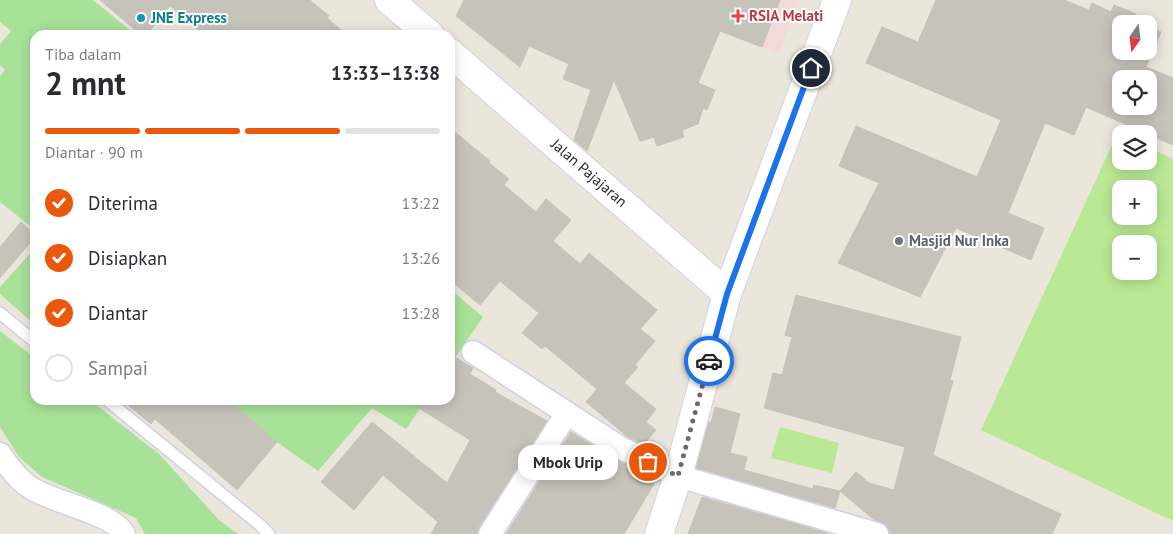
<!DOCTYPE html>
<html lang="id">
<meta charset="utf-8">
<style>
:root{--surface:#fff;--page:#f7f7f7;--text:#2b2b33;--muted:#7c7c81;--line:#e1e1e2;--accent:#ea580c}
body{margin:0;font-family:"PT Sans",sans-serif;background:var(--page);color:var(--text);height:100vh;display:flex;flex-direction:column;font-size:19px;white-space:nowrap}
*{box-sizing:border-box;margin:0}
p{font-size:16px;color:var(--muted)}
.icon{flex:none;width:28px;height:28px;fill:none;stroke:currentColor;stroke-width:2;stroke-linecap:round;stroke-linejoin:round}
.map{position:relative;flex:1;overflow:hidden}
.side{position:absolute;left:30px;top:30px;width:425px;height:375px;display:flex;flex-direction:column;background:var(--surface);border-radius:15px;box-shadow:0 2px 12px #0003}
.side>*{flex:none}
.needle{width:32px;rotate:194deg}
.controls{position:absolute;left:1112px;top:15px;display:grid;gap:10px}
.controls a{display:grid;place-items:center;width:45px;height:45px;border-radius:10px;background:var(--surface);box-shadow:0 2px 12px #0003;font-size:25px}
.pin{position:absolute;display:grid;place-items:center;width:42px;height:42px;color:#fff;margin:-21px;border:2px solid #fff;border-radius:50%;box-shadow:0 1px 5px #0007}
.courier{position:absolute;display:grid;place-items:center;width:50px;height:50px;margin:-25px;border:4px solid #1a73e8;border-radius:50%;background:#fff;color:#222;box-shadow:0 1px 6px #0007}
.bubble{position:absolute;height:35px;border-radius:15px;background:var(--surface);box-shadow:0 2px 12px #0003;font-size:16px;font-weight:600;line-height:35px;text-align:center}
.headline em{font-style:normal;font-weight:600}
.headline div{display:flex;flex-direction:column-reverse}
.headline{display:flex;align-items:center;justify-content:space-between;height:85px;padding:0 15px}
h1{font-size:32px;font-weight:600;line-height:38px}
.bar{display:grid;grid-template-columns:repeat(4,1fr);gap:8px 5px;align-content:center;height:60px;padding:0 15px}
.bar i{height:6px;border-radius:4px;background:var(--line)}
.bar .current{background:var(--accent)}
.bar p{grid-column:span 4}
ol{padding:0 15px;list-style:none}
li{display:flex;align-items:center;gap:15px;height:55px}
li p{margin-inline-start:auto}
li .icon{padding:5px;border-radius:50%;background:var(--accent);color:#fff;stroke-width:4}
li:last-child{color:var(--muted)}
li i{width:28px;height:28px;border:2px solid var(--line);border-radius:50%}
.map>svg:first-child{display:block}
</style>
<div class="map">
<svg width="1173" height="534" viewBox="0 0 1173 534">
<rect width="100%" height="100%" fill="#ebe6db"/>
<!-- medical -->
<path fill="#f2dad8" d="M643 0H792L798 2 779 54Z"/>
<!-- green -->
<path fill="#a8e198" d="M0 0H93L136 35H35V230L0 202V76L5 70 0 65V44L11 31 0 22Z
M35 248V325L0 294V287Z
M450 289 483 317 450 365Z
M0 331 35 358V400H90L159 454 219 520 238 534H145L136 518 42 477 19 457 0 427Z
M229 400H426L406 429 372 408 318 471 277 442Z"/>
<!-- pitch -->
<path fill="#bae894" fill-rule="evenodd" d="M1117 134 1121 136V161H1149V148L1173 159V521L981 430ZM1121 189H1149V216H1121ZM1121 244H1149V271H1121Z
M780 427 839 443 832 473 771 458Z"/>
<!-- building -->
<path fill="#c6c3bb" stroke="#c6c2b5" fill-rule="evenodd" d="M100 0H310L329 16 327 18 347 35H204L170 6 146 35H141Z
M464 0H780L762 47 720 31 698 83 715 90 707 110 703 108 698 124 682 130 684 137 657 146 654 137 640 141 614 80 587 151 574 140 591 90 563 79 569 64 529 46 520 67 456 16Z
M936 0H1064L1089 10 1092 3 1111 12 1114 5 1136 14 1133 21 1140 24H1121V51H1149V27L1161 32 1146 67 1173 78V145L1086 107 1074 135 1045 123 1008 213 1044 228 1031 260 956 228 920 297 838 263 879 183 839 166 856 126 977 177 1001 120 866 63 882 27 918 42ZM1121 79H1149V106H1121Z
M450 128 490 161 489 163 509 179 504 185 536 212 546 199 571 220 553 241 580 264 589 253 657 310 640 329 655 341 635 365 638 367 624 383 656 409 646 422 656 430 644 444 628 437 586 402 597 389 545 346 542 349 522 333 539 313 500 281 480 305 450 280Z
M21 222 35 235V237L0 278V247Z
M796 295 961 337 950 380 953 381 933 455 1061 514 1052 534H891L886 525 873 519 840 491 856 472 869 483 894 490 905 447 764 408 773 373 782 375 792 337 785 335Z
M450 354 473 368 470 374 496 390 495 392 547 421 479 527 477 534H431L438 522 383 475 354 510 321 482 372 422 447 483 470 440 406 400H450Z
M122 400H229L277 442 237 490 155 419 151 424Z
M715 407 740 414 730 453 747 457 744 470 813 489 814 485 840 491 835 508 696 468 709 422 711 423Z
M571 432 612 458 626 465 624 467 654 484 624 534H506Z
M702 497 828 533 827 534H688Z"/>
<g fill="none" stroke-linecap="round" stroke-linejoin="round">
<defs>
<path id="lane" d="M0 313 35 342
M107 400 260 525 269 534"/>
<path id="street" d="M473 352 619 447 678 476 877 534
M0 454C8 466 18 480 31 488 53 503 112 512 124 534
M490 534 567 413"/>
<path id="secondary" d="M389 0 430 35
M450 53 727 294
M659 534 678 476 727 294 837 0"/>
</defs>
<!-- lane casing -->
<use href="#lane" stroke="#d0d1e2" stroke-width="14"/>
<!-- street casing -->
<use href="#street" stroke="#d0d1e2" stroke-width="25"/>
<!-- secondary casing -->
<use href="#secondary" stroke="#d0d1e2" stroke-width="30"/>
<!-- lane -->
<use href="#lane" stroke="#fff" stroke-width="11"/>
<!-- street -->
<use href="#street" stroke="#fff" stroke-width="22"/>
<!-- secondary -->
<use href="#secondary" stroke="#fff" stroke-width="28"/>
</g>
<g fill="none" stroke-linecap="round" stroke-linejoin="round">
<!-- done -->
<path stroke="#6d6b67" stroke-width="5" stroke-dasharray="0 9" d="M648 462 678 476 709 361"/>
<!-- route -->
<path stroke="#1a73e8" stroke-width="6" d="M709 361 727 294 811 68"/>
</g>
<!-- markers -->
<path fill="#e0444e" stroke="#fff" stroke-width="2" d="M735.5 8.5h5v5h5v5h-5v5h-5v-5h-5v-5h5z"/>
<circle fill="#0f9aa8" stroke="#fff" stroke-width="2" cx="141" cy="18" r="5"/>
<circle fill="#6b7280" stroke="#fff" stroke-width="2" cx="899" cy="241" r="5"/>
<g text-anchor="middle" stroke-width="4" stroke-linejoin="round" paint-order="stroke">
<!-- health labels -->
<g font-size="15" font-weight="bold" fill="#be3a42" stroke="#fff" text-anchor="start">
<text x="749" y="21">RSIA Melati</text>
</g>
<!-- culture labels -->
<g font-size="15" font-weight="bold" fill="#0d838f" stroke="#fff" text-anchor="start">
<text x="151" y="23">JNE Express</text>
</g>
<!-- street labels -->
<g font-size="15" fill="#292929" stroke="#fff">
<text transform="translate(589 173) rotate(41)" y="5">Jalan Pajajaran</text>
</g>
<!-- worship labels -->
<g font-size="15" font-weight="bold" fill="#5b616d" stroke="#fff" text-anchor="start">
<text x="909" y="246">Masjid Nur Inka</text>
</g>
</g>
</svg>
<div class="controls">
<a><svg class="needle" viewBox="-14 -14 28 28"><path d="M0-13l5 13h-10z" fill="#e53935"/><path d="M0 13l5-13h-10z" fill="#7c7c81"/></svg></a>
<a><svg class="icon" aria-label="locate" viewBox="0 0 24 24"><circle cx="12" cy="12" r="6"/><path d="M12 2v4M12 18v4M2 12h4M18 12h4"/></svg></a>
<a><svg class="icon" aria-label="layers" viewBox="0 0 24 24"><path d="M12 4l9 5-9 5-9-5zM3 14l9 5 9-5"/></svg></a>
<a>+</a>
<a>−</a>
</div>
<div class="pin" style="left:648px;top:462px;background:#ea580c"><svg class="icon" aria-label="bag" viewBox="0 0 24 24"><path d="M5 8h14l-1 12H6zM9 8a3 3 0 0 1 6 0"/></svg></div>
<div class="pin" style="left:811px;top:68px;background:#1f2937"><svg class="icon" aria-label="home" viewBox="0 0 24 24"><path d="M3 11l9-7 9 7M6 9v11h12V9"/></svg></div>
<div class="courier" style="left:709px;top:361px"><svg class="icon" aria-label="car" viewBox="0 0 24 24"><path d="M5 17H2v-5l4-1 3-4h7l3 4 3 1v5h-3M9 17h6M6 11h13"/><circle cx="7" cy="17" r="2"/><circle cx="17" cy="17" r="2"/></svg></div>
<div class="bubble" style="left:518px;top:445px;width:100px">Mbok Urip</div>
<section class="side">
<div class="headline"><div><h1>2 mnt</h1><p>Tiba dalam</p></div><em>13:33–13:38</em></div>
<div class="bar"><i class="current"></i><i class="current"></i><i class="current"></i><i></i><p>Diantar · 90 m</p></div>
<ol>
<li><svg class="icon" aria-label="check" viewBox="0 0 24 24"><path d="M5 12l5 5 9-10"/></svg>Diterima<p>13:22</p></li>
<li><svg class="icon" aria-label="check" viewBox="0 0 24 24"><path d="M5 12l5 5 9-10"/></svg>Disiapkan<p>13:26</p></li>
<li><svg class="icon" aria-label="check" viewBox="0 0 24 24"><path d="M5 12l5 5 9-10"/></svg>Diantar<p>13:28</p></li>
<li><i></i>Sampai</li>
</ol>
</section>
</div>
